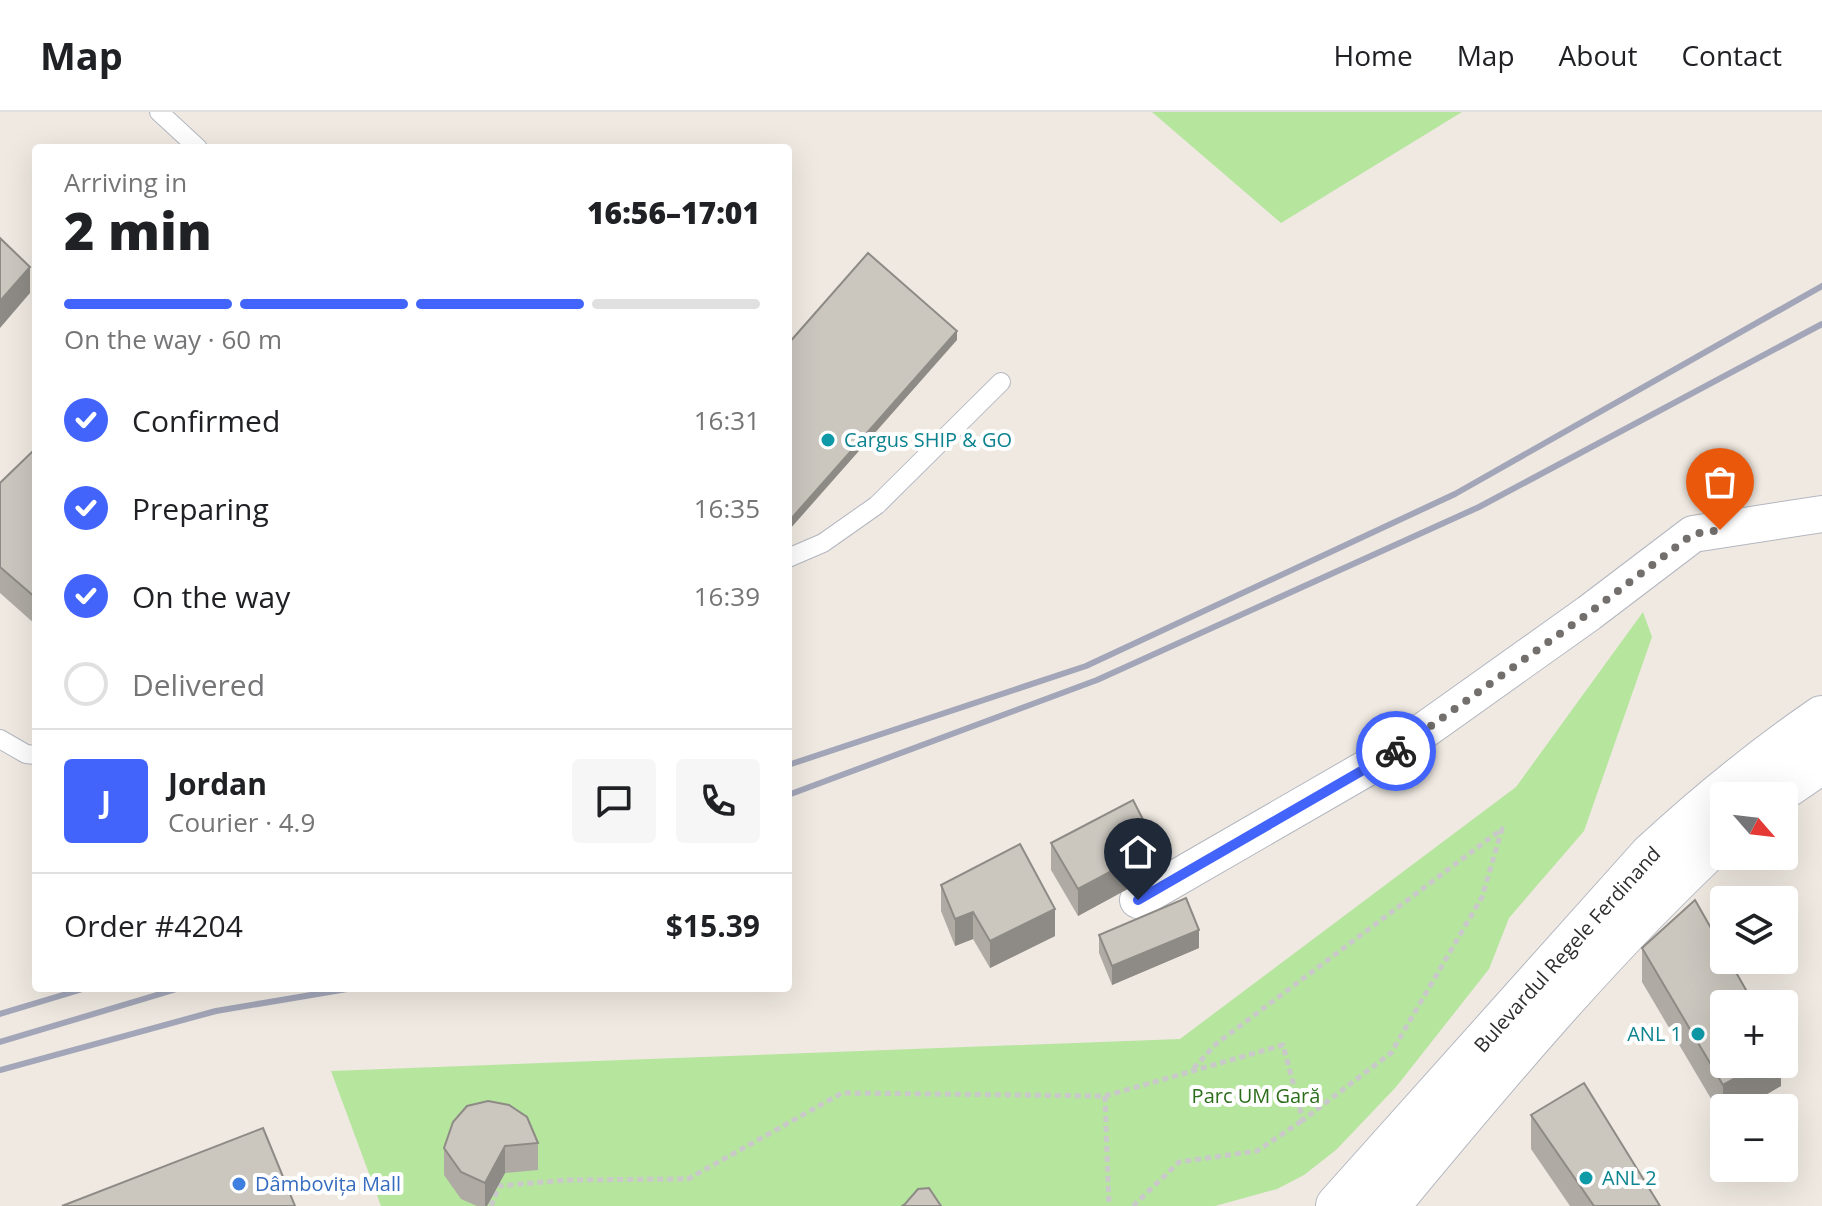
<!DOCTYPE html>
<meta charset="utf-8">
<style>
:root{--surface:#fff;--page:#f6f6f6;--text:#202124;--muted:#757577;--line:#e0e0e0;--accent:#4264fb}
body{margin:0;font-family:"Open Sans",sans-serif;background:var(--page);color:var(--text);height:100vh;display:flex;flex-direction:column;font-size:30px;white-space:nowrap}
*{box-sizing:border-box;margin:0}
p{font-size:26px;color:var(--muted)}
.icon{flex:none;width:44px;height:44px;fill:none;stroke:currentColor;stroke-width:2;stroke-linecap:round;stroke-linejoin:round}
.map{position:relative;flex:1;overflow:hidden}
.panel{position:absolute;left:32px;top:32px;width:760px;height:848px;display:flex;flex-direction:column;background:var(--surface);border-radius:8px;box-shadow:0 8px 32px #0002}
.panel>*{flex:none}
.needle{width:52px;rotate:118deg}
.controls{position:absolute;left:1710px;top:670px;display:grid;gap:16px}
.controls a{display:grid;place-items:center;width:88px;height:88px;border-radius:8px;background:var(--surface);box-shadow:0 8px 32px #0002;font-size:40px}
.pin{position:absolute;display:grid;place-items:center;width:68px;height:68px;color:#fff;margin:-82px -34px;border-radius:50% 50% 50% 0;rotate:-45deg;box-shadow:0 0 8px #0007}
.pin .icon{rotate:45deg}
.courier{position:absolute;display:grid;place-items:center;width:80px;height:80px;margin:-40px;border:6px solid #4264fb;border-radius:50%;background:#fff;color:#222;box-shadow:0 2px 10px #0007}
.headline em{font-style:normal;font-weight:800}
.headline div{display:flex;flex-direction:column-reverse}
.headline{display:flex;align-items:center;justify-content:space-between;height:136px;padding:0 32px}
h1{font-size:52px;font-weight:800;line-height:60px}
.bar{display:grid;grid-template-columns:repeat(4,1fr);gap:12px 8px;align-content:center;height:96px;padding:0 32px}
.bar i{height:10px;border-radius:6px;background:var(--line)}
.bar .selected{background:var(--accent)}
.bar p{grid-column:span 4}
.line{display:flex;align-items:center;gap:20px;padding:0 32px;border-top:2px solid var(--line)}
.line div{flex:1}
.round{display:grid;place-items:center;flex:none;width:84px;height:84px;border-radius:8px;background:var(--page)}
ol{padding:0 32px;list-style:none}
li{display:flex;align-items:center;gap:24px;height:88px}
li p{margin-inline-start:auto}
li .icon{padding:8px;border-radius:50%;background:var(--accent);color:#fff;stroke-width:4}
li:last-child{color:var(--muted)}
li i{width:44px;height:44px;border:4px solid var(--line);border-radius:50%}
header{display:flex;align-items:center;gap:48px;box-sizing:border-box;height:112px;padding:0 40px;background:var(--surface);border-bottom:2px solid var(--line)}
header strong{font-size:38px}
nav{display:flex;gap:44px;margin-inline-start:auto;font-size:28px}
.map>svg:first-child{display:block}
</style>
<header>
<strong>Map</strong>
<nav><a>Home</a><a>Map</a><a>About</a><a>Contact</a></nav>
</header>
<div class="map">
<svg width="1822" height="1094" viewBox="0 0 1822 1094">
<rect width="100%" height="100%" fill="#efe9e1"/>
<!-- green -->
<path fill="#b6e59e" d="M1152 0H1462L1281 111Z
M1643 500 1652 525 1584 719 1509 806 1489 857 1396 975 1336 1038 1304 1063 1277 1077 1215 1094H381L331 959 1180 927 1516 675Z"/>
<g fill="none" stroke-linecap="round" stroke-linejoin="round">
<defs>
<path id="service" d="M159 0 198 36
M788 446 823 431 877 393 1001 270
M0 627 26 642 36 643"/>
<path id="minor" d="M1138 788 1391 642 1589 501 1693 422 1822 402"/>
<g id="secondary">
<path d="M1771 684 1822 649"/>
<path id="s1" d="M1338 1094 1651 744C1705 694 1761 648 1822 606"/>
<path d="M1387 1094C1493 966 1602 835 1724 722"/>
</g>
</defs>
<!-- service casing -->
<use href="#service" stroke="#b4b7c1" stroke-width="20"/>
<!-- minor casing -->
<use href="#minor" stroke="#b4b7c1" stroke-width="38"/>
<!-- secondary casing -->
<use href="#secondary" stroke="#b4b7c1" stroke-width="46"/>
<!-- path -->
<path stroke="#c9c9c9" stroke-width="5" stroke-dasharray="6 4" stroke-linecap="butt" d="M1105 984 1109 1094
M491 1094 499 1074 566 1068 688 1067 842 981 1105 984 1283 933 1303 1008 1391 941 1482 785 1502 717 1216 932 1191 959
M1133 1094 1179 1050 1257 1039 1303 1008"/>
<!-- service -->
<use href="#service" stroke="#fff" stroke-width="18"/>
<!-- minor -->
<use href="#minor" stroke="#fff" stroke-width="36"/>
<!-- secondary -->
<use href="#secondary" stroke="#fff" stroke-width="44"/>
<!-- rail -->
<path stroke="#a3a6b8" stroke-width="6" d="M788 653 1086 554 1455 382 1822 174
M788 683 1097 568 1479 395 1822 212
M0 902 86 876
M0 930 180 876
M0 958 216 899 353 876"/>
</g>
<!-- wall -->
<path fill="#afaba4" d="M36 336V513L0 481V371Z
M1051 731 1157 761 1078 804 1051 758Z
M941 773 1055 824 990 856 973 827 955 834 941 799Z
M1099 823 1199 836 1112 873 1099 841Z
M1642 836 1781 952V974L1743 996H1724L1723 1007 1642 870Z
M1531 1003 1660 1094H1570L1531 1037Z
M538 1031V1058L505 1061 487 1094H477L461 1087 444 1063V1036Z"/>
<!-- shaded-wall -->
<path fill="#8e8b86" d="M30 155V181L0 216V189Z
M957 219V228L790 417V408Z
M1157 735V761L1078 804V777Z
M1055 797V824L990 856V829Z
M973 800V827L955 834V807Z
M1199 818V836L1112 873V854Z
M1761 952H1781V974L1743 996H1724L1723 1007V973Z
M505 1034V1061L487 1094H485V1071Z"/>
<!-- building -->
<path fill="#cbc7bf" stroke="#8e8b86" stroke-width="2" d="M0 126 30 155 0 189Z
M868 141 957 219 790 408 788 406V232Z
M36 336V486L0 455V371Z
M1133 688 1157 735 1078 777 1051 731Z
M1020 732 1055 797 990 829 973 800 955 807 941 773Z
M1186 786 1199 818 1112 854 1099 823Z
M1695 788 1724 839V848H1729L1754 892H1724V952H1761L1723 973 1642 836Z
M1584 971 1660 1094H1594L1531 1003Z
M488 989 509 993 527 1005 538 1031 505 1034 485 1071 461 1060 444 1036 453 1010 467 994Z
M263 1016 295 1094H62Z
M929 1076 941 1094H902L905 1092 918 1077Z"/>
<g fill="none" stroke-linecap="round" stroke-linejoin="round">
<!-- done -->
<path stroke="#726f6d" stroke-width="8" stroke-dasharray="0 14.4" d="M1396 639 1589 501 1693 422 1720 418"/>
<!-- route -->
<path stroke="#4264fb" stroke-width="10" d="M1138 788 1396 639"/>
</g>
<!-- markers -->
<g fill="#0f9aa8" stroke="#fff" stroke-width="3">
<circle cx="828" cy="328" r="8"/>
<circle cx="1698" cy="922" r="8"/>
<circle cx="1586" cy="1066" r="8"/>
</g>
<circle fill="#3f7fe0" stroke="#fff" stroke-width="3" cx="239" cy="1072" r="8"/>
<g text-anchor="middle" stroke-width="8" stroke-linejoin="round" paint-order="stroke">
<!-- culture labels -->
<g font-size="20" fill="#0d838f" stroke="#fff" text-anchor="start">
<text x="844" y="335">Cargus SHIP &amp; GO</text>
<text x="1682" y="929" text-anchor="end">ANL 1</text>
<text x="1602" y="1073">ANL 2</text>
</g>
<!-- street labels -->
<g font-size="20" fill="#2e2e2e" stroke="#fff">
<text dy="7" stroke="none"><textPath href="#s1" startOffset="344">Bulevardul Regele Ferdinand</textPath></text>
</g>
<!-- park labels -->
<g font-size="20" fill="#2c6e1b" stroke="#fff">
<text x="1256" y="991">Parc UM Gară</text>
</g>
<!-- shop labels -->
<g font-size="20" fill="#366cbe" stroke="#fff" text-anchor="start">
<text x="255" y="1079">Dâmbovița Mall</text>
</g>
</g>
</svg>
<div class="controls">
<a><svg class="needle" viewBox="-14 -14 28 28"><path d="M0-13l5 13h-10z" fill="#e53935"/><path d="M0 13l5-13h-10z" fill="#757577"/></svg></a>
<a><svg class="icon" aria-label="layers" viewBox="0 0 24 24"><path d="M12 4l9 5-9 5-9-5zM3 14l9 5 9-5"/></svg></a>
<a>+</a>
<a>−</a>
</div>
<div class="pin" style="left:1720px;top:418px;background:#ea580c"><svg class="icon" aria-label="bag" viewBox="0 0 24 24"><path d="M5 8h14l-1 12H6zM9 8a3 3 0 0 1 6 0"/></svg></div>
<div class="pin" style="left:1138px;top:788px;background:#1f2937"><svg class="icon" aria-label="home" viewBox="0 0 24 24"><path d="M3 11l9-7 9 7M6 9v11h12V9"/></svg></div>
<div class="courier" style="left:1396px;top:639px"><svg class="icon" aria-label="bike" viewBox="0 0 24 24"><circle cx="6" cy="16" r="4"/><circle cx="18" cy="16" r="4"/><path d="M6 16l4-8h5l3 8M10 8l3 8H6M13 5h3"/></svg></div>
<section class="panel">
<div class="headline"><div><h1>2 min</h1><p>Arriving in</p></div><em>16:56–17:01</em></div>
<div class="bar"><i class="selected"></i><i class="selected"></i><i class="selected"></i><i></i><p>On the way · 60 m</p></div>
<ol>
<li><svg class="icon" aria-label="check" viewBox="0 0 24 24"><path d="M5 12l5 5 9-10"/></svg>Confirmed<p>16:31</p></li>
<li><svg class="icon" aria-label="check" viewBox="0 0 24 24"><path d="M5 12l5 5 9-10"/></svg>Preparing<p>16:35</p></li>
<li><svg class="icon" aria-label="check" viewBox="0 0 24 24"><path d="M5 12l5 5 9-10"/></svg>On the way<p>16:39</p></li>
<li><i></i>Delivered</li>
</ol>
<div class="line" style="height:144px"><b class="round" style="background:var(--accent);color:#fff">J</b><div><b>Jordan</b><p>Courier · 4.9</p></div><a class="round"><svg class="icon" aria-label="chat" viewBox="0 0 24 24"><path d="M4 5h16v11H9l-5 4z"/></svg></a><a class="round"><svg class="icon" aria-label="phone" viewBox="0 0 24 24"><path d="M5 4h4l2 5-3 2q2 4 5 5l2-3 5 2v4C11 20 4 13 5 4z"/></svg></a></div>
<div class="line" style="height:104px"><div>Order #4204</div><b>$15.39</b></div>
</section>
</div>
